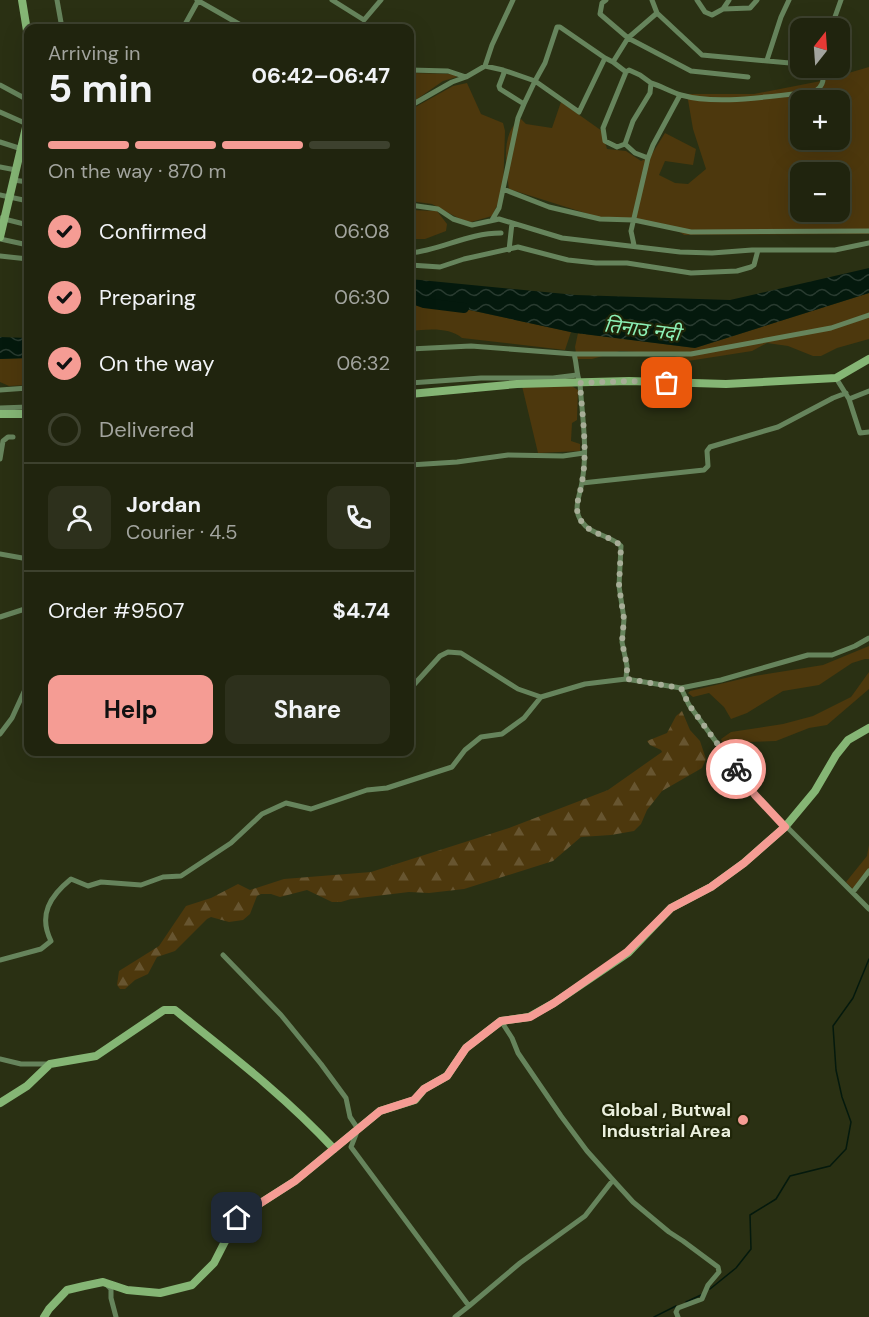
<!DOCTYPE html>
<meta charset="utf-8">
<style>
:root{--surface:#20240e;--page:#2d301c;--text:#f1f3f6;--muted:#a2a49e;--line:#3d412e;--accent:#f59c94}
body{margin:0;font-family:"DM Sans","Noto Sans Devanagari",sans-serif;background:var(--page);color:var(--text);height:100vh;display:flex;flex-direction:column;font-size:22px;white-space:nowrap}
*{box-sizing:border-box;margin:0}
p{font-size:20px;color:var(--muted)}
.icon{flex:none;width:33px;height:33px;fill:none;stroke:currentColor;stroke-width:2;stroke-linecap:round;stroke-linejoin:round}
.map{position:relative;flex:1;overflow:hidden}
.side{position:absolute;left:24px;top:24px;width:390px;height:732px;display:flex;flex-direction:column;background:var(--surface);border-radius:12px;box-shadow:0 6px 24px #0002,0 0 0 2px var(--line)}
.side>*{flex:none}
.needle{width:39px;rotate:17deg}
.controls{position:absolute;left:790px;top:18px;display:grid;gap:12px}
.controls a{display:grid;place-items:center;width:60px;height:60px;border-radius:12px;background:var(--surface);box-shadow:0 6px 24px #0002,0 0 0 2px var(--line);font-size:30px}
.pin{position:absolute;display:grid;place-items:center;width:51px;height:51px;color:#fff;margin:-26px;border-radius:12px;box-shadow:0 3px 9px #0006}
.courier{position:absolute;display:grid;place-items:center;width:60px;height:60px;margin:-30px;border:4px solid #f59c94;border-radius:50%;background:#fff;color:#222;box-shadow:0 2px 8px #0007}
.head em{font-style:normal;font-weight:700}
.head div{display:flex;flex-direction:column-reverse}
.head{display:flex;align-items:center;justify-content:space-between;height:102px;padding:0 24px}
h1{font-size:39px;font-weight:700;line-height:45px}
.bar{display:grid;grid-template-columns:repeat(4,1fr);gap:9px 6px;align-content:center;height:72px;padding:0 24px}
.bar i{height:8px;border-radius:4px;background:var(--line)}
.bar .current{background:var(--accent)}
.bar p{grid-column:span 4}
.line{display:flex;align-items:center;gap:15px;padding:0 24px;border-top:2px solid var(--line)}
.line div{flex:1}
.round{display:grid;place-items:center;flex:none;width:63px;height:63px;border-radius:12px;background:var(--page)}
ol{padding:0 24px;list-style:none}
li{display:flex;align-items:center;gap:18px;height:66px}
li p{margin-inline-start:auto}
li .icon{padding:6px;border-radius:50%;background:var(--accent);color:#111;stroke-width:4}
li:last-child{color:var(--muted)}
li i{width:33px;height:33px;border:3px solid var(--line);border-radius:50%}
.action{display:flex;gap:12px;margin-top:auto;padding:12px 24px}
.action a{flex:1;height:69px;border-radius:12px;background:var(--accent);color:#111;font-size:24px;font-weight:700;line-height:69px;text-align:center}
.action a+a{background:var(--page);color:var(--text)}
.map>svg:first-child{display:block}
</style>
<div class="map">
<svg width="869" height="1317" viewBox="0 0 869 1317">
<defs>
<pattern id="forest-firs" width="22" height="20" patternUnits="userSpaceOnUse" patternTransform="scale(1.5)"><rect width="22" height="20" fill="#4d380d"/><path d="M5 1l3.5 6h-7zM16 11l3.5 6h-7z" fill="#675530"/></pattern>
<pattern id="water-waves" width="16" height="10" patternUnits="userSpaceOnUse" patternTransform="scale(1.5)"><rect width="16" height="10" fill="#04190d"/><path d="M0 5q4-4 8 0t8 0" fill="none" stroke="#293b30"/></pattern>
</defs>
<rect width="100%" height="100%" fill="#2a3013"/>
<!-- grass -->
<path fill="#4d380d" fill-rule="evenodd" d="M869 67V234L684 235 677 230 643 223 601 218 509 189C506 167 500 132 521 119L526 124 552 128 561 102 602 131 607 149 626 151 641 161 650 157 665 133 696 149 693 165 665 161 659 175 675 183 688 184 706 169 693 129 687 94H754L821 81ZM801 100H840V140H801ZM801 172H840V212H801Z
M410 73 454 74 457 77 443 81 410 104Z
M467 83 481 114 503 123 505 131 503 193 492 216 471 222 460 219 432 204 410 201V110L453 86Z
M410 210 437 211 447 224 446 231 425 239H410Z
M869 293V339L837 348 821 356H813L788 346 767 343 752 351 688 361 669 354 620 351 592 359H577L575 347 578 333 695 348Z
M410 297 571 332 565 350 462 338C450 327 427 329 411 331Z
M28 358V385L9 386 0 382V359Z
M522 386H572L578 390 577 420 572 423 571 441 580 444V451L538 453Z
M869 646V659H865L852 663 819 685 783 691 747 713 731 719 724 707 709 693 693 697 688 693 690 691 754 676 823 665Z
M869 672V689L827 725 809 728 776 741 745 742 726 749 721 739 731 732 783 724 813 716 851 697Z
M869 845V869L853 889 846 882 867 856Z"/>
<!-- forest -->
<path fill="url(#forest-firs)" d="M682 711 690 730 700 741 706 759 702 768 662 791 647 810 641 824 634 831 611 835 581 837 553 861 464 889 429 893 409 892 351 899 341 902H332L307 890 280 897 271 894H261L257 896 250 914 243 920 229 922 211 917 207 919 175 951 157 957 148 974 135 980 125 989H120L117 985 119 971 159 946 186 906 211 898 238 884 250 890 284 879 371 872 509 828 608 790 662 752 661 750 650 745 647 741 667 733 676 716Z"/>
<!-- water -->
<path fill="url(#water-waves)" d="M869 268V293L695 348 575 333 410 297V279L576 295 730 300Z
M0 337 28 338V358L0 359Z"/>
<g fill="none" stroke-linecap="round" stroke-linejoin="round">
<!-- stream -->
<path stroke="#04190d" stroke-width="1.5" d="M710 1289 736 1268 751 1249 750 1215 776 1199 790 1176 830 1166 846 1149 851 1122 842 1097 836 1070 833 1026 853 998 869 959
M686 1302 701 1295
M654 1317 676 1306"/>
<!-- river -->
<path stroke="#04190d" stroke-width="10" d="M410 298 424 303 464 308"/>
<!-- street -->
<path stroke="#66845c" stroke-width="5" d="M57 0 62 28
M197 0 246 28
M332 0 364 20 381 0
M606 0 602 3 600 14 628 38 691 71 748 77
M652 0 657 13 702 55 801 64
M697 0 705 12 712 15 723 9 729 0
M723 9 750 8 757 0
M183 28 198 1
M831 28 841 0
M767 60 781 17 789 0
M485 66 503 70 504 73 499 86 500 89 524 104 535 81 579 112 605 58 613 62
M410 70 448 71 466 77
M503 70 535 81 545 63 557 27H560L605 58
M626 72 603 128 605 141 617 147 625 144 633 121 650 93 651 83 640 75 629 70 626 72 613 62 628 38 657 13
M651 83C661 86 671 92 681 95 719 106 774 95 814 92 825 85 824 79 821 68
M0 85 28 100
M410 106 452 82 466 77 485 66 492 45 513 0
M0 112 27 124
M0 142 28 151
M625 144 635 153 648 158 653 145 680 95
M0 167 16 170
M13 180 28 182
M503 189 549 207 600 219 634 220 691 232 869 231
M0 195 28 201
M410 205 438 209 453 219 472 225 499 219 562 238 680 252 712 253 752 250H835L869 243
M0 218 28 225
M492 220 499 208 518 118 524 104
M0 239 28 245
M634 245 631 231 648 158
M509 250 512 223
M410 253C441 250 468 233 501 233
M0 256 28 259
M410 265 440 267 464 259 518 247 568 260 596 263H627L691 273 737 271 751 267 754 265 758 250
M410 349 471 346 574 354H691L831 328 869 315
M574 354C577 364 576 373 580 383 582 415 588 450 582 482 580 496 572 510 582 522 591 535 610 535 621 546L619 586 624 619 622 642 627 666 626 679
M836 378 849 399 860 433 869 432
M410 383 481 378H553L577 375
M0 390 28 388
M849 399 869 391
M0 408 28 407
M0 459 3 441 8 437H13
M410 465 457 462 508 455 563 456 584 453
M582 483 704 470 708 466 707 451 710 447 778 427 833 398 846 393
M0 554 28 559
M0 617 28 608
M681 688 689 705 755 795 869 909
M410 689 440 656 448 652 461 653 518 689 541 697
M0 734 12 718 28 683
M853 892 869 871
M223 955 281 1015 321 1064 346 1098 350 1117 358 1129 351 1147 469 1306 520 1263 585 1216 613 1180 633 1202 669 1232 683 1241 718 1267 719 1272 708 1285 702 1299 678 1308 676 1312 678 1317
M0 960 41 949 51 941C38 915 50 896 71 879L88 886 101 882 141 885 163 877 181 876 231 843 262 814 286 803 311 809 367 790 387 788 452 767 465 750 481 737 502 734 524 718 541 697 585 684 626 679 681 688 721 680 808 655H832L855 646 869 638
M501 1021 512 1038 518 1053 561 1116 587 1151 613 1180
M0 1059 21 1064H50
M107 1285 111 1289V1298L116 1317
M455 1317 469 1306"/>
<!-- secondary -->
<path stroke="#85b675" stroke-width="8" d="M22 0 28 37
M0 237 28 119
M410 394 517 384 629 381 726 384 836 378 869 359
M0 414H28
M0 1103 27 1086 50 1064 96 1056 164 1010H175C230 1054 286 1097 334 1149
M44 1317 49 1309 67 1290 84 1286 103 1282 127 1290 160 1293 192 1285 214 1263 237 1218 295 1181 380 1111 415 1100 424 1089 447 1076 466 1048 501 1021 529 1017 554 1003 628 953 671 908 711 887 744 863 785 827 815 791 836 755 848 740 869 728"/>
</g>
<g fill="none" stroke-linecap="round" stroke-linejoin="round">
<!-- done -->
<path stroke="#a7ad97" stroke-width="6" stroke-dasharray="0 10.8" d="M667 383 629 381 580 383C582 415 588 450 582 482 580 496 572 510 582 522 591 535 610 535 621 546L619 586 624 619 622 642 627 666V679L681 688 689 705 736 769"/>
<!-- route -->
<path stroke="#f59c94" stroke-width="8" d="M237 1218 295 1181 380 1111 414 1100 424 1089 447 1076 466 1048 501 1021 530 1017 554 1003 627 952 671 908 711 887 744 863 785 827 755 795 736 769"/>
</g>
<!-- markers -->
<circle fill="#f59c94" stroke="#202609" stroke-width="2" cx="743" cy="1120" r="6"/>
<g text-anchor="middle" stroke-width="4.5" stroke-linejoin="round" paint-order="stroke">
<!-- poi labels -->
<g font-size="18" font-weight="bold" fill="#ebf0de" stroke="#202609" text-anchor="end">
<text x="731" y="1116">Global , Butwal<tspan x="731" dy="21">Industrial Area</tspan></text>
</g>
<!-- water labels -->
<g font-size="20" font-style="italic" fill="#8cf0b6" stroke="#202609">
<text transform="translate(642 329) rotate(7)" y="7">तिनाउ नदी</text>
</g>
</g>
</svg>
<div class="controls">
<a><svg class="needle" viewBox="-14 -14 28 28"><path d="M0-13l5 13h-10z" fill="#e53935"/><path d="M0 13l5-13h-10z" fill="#a2a49e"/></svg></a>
<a>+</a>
<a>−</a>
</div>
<div class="pin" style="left:667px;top:383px;background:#ea580c"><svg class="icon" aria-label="bag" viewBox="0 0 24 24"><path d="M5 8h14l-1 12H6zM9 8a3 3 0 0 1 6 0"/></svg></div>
<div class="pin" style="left:237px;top:1218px;background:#1f2937"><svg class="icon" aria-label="home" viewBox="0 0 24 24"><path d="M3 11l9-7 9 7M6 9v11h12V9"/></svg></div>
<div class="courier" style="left:736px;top:769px"><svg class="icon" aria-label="bike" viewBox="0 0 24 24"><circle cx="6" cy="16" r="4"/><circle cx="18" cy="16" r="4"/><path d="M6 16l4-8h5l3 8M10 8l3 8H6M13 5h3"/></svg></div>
<section class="side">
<div class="head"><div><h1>5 min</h1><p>Arriving in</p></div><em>06:42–06:47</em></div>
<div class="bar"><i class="current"></i><i class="current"></i><i class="current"></i><i></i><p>On the way · 870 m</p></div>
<ol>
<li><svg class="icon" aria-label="check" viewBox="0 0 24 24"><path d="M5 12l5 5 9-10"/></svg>Confirmed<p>06:08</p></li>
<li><svg class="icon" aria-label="check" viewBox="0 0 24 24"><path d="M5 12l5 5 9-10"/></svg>Preparing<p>06:30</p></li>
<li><svg class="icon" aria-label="check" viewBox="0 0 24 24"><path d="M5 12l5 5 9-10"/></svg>On the way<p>06:32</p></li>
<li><i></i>Delivered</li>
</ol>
<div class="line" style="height:108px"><a class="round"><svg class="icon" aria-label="person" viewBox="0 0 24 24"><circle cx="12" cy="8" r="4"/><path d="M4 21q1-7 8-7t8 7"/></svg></a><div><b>Jordan</b><p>Courier · 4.5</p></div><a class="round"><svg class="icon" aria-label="phone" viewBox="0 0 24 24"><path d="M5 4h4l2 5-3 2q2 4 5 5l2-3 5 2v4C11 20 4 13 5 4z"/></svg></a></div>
<div class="line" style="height:78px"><div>Order #9507</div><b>$4.74</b></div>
<div class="action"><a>Help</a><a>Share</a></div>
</section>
</div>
